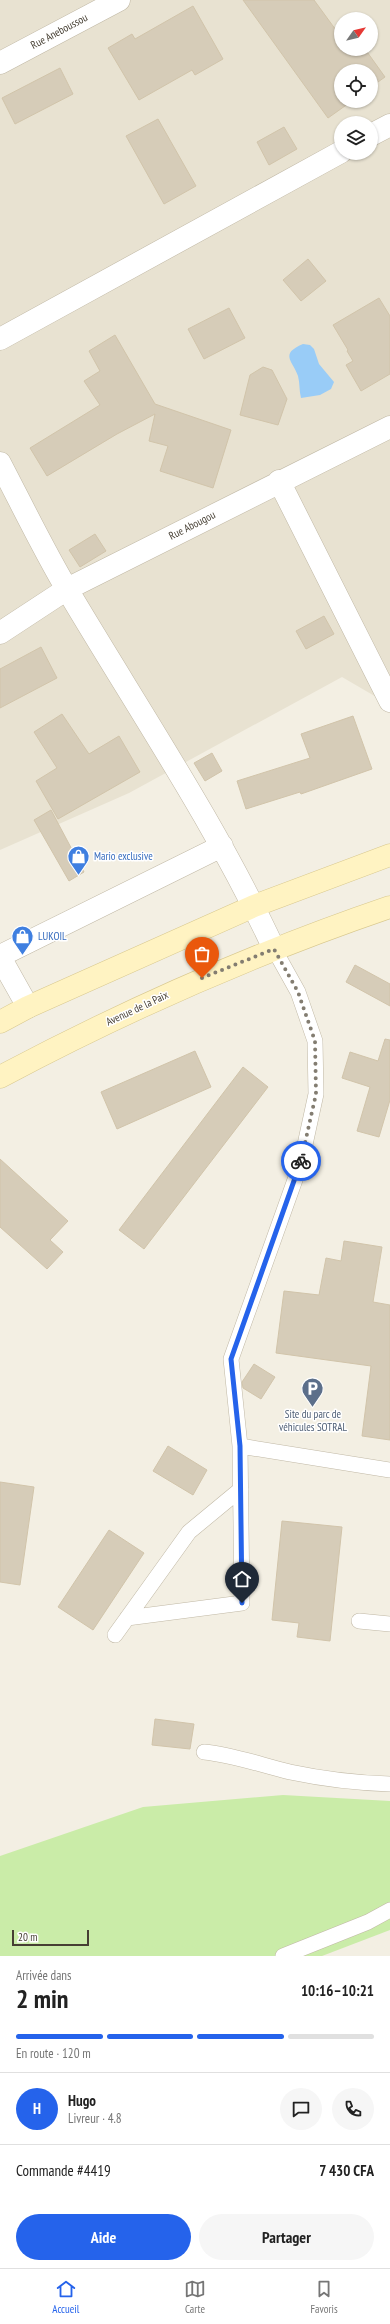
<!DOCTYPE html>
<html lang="fr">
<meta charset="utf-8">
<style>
:root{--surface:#fff;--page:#f6f6f6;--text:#222;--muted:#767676;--line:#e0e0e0;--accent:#2563eb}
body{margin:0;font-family:"PT Sans Narrow",sans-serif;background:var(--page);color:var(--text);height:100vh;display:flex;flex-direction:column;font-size:15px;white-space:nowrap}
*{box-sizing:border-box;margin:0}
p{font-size:13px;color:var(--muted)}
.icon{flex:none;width:22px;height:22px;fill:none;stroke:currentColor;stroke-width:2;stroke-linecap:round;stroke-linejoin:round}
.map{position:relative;height:1956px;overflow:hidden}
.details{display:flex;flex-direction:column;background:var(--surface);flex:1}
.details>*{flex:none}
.needle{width:26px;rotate:56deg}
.fabs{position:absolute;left:334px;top:12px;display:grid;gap:8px}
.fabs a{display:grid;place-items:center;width:44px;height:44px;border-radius:50%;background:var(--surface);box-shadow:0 1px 3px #0004;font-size:20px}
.scale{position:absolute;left:12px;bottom:10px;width:77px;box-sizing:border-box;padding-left:4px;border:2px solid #463f33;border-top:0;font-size:11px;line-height:14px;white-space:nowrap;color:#463f33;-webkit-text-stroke:3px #fff;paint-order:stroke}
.pin{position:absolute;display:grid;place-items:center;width:34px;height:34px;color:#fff;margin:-41px -17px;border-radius:50% 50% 50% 0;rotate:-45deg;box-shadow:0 0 4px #0007}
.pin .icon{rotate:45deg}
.courier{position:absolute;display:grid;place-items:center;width:40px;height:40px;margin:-20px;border:3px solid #2563eb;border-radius:50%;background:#fff;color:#222;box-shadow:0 1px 5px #0007}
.summary em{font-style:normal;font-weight:700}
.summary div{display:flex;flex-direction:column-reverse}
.summary{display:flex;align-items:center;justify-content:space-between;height:68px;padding:0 16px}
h1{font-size:26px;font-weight:700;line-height:30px}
.bar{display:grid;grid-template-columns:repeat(4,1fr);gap:6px 4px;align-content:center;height:48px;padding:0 16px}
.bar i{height:5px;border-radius:3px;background:var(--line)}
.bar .current{background:var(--accent)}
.bar p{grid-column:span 4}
.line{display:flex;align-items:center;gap:10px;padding:0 16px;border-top:1px solid var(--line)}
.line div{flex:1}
.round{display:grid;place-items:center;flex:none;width:42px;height:42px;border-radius:21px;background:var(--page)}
.action{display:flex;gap:8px;margin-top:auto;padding:8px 16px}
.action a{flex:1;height:46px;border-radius:24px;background:var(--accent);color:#fff;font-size:16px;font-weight:700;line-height:46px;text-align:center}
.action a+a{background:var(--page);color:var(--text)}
.dock{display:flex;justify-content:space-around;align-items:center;height:56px;border-top:1px solid var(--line);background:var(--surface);font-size:11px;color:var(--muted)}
.dock a{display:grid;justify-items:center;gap:2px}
.dock .current{color:var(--accent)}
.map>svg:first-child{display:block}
</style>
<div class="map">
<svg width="390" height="1956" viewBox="0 0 390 1956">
<rect width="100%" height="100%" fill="#f3efe3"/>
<!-- residential -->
<path fill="#e8e2d1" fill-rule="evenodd" d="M0 0H390V705L342 677 129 793 0 850ZM341 19H371V49H341ZM341 71H371V101H341ZM341 123H371V153H341Z"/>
<!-- green -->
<path fill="#caeca8" d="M283 1795 390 1801V1930L322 1956H0V1856L143 1807Z"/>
<!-- water -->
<path fill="#99ccf7" d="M303 344 310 345 314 349 319 364 334 382 331 389 320 395 301 398C299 391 300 383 298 376 293 361 279 354 303 344Z"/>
<!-- building -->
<path fill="#d6ccb8" stroke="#d1c4aa" d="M243 0H314L341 37V49H365L385 77 371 87V71H341V101H352L328 118Z
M193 6 223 59 195 75 192 70 139 100 108 48 132 34 135 39Z
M60 68 73 94 15 124 2 98Z
M158 119 196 186 164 204 126 136Z
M284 127 297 149 269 165 257 142Z
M308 259 326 281 301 301 283 280Z
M379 298 390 316V374L361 391 346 365 353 361 347 351 348 350 333 325Z
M229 308 245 338 204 359 188 329Z
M115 335 155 404 231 430 213 488 160 471 168 446 149 441 155 414 117 434 47 476 30 448 100 405 84 381 100 371 89 351Z
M263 367 272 370 287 399 278 425 240 415 250 375Z
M95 534 106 551 80 567 69 550Z
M324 616 334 634 306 649 296 631Z
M41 647 57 678 0 708V669Z
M62 714 89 754 119 736 140 772 58 819 36 781 57 768 34 732Z
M353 716 372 769 301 794 300 792 246 809 237 781 310 758 301 734Z
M212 753 222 771 205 781 194 763Z
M51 810 84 872 69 881 34 820Z
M355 965 390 984V1006L346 982Z
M385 1039 390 1040V1100L379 1137 357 1131 370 1087 342 1078 350 1052 378 1061Z
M195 1051 211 1087 117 1129 101 1092Z
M243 1067 268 1087 144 1249 119 1230Z
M0 1159 68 1221 50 1240 63 1252 47 1269 0 1227Z
M344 1241 382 1247 373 1302 390 1305V1440L362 1436 371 1366 276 1353 284 1291 319 1295 326 1258 341 1261Z
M254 1364 275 1377 261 1399 243 1388 242 1382Z
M168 1446 207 1470 193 1495 153 1471Z
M0 1482 34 1487 20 1585 0 1582Z
M282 1521 342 1527 330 1641 297 1637 299 1623 272 1620Z
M109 1530 144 1553 93 1630 58 1607Z
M155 1719 194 1724 190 1749 152 1745Z"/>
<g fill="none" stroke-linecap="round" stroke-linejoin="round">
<defs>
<path id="lane" d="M240 1446 390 1470
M127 1618 242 1603 240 1446 231 1359 301 1163 316 1094 315 1041 298 992 274 949
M359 1621 390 1624
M115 1635 189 1532 241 1489
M204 1752C234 1755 261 1765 290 1772 323 1779 356 1783 390 1784
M283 1956 368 1922 390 1910"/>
<path id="street" d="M0 63 119 0
M371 135 390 125
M0 339 341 152
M0 463C22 505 43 549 68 591 138 709 216 824 274 949
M279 481 390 701
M0 633 67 589 390 427
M0 956 222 846
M0 957 28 1007"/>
<path id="secondary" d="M0 1022 28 1007 254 906 390 855
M0 1077C126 1010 255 953 390 907"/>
</defs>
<!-- lane casing -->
<use href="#lane" stroke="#c0b8a5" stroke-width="16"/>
<!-- street casing -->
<use href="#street" stroke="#c0b8a5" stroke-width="23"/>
<!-- secondary casing -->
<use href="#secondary" stroke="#d8c88e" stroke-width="23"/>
<!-- lane -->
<use href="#lane" stroke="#fff" stroke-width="15"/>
<!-- street -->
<use href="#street" stroke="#fff" stroke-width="22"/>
<!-- secondary -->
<use href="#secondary" stroke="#fff3c2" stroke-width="22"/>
</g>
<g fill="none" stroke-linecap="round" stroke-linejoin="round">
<!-- done -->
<path stroke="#837d71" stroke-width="4" stroke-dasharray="0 7.2" d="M202 978 274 949 298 992 315 1041 316 1094 301 1161"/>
<!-- route -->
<path stroke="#2563eb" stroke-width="5" d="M242 1603 240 1446 231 1359 301 1161"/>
</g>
<!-- icons -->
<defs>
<symbol id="shop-pin" viewBox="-11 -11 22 30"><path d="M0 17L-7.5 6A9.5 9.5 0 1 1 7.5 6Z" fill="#3f7fe0" stroke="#fff"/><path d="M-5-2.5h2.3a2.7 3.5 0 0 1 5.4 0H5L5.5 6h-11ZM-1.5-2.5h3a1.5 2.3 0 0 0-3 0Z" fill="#fff"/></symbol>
<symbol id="parking-pin" viewBox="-11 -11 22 30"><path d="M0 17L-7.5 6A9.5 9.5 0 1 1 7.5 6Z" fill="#5c6f8a" stroke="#fff"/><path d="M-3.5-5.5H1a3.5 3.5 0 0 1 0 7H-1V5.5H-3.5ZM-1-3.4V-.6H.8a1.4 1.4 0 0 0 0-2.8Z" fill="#fff"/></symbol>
</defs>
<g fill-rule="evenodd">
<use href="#shop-pin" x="66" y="844" width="25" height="34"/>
<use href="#shop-pin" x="10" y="924" width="25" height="34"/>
<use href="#parking-pin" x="300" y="1376" width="25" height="34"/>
</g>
<g text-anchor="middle" stroke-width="3" stroke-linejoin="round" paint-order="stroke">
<!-- street labels -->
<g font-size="11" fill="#463f33" stroke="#fff">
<text transform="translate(59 31) rotate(-28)" y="4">Rue Aneboussou</text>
<text transform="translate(192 525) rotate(-27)" y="4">Rue Abougou</text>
<text transform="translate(137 1008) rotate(-25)" y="4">Avenue de la Paix</text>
</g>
<!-- shop labels -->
<g font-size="11" fill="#366cbe" stroke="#fff" text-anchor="start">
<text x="94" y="860">Mario exclusive</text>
<text x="38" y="940">LUKOIL</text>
</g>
<!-- service labels -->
<g font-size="11" fill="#4e5e75" stroke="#fff">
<text x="313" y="1418">Site du parc de<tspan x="313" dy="13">véhicules SOTRAL</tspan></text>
</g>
</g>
</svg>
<div class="fabs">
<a><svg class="needle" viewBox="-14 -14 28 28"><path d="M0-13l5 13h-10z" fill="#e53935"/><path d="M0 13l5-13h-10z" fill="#767676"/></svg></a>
<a><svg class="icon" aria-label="locate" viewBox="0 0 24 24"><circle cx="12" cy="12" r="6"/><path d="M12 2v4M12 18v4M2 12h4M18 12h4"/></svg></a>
<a><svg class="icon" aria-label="layers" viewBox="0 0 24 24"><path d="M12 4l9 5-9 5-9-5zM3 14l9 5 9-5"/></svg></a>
</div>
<div class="scale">20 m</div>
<div class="pin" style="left:202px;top:978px;background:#ea580c"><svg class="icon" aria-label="bag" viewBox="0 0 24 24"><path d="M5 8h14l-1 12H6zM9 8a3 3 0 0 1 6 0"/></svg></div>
<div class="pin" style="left:242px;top:1603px;background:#1f2937"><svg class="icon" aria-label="home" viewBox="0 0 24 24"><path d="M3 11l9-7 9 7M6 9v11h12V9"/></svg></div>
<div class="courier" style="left:301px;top:1161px"><svg class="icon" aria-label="bike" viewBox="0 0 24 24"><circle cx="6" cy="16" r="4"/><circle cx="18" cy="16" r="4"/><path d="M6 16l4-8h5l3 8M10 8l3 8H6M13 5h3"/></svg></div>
</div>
<section class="details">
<div class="summary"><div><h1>2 min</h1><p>Arrivée dans</p></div><em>10:16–10:21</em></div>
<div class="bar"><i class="current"></i><i class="current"></i><i class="current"></i><i></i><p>En route · 120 m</p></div>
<div class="line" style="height:72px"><b class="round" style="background:var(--accent);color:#fff">H</b><div><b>Hugo</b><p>Livreur · 4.8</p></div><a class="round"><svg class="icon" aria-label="chat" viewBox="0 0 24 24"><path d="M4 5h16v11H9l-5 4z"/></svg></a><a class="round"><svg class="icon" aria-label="phone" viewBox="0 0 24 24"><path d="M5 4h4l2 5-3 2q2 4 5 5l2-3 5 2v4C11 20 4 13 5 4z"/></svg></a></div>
<div class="line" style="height:52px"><div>Commande #4419</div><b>7 430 CFA</b></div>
<div class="action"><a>Aide</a><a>Partager</a></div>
</section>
<nav class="dock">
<a class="current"><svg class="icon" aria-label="home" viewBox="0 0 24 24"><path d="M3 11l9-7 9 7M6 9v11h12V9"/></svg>Accueil</a>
<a><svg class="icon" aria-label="map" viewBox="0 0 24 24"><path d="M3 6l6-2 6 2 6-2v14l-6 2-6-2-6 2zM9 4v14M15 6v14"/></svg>Carte</a>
<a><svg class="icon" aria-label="saved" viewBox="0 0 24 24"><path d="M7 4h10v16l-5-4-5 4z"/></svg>Favoris</a>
</nav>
